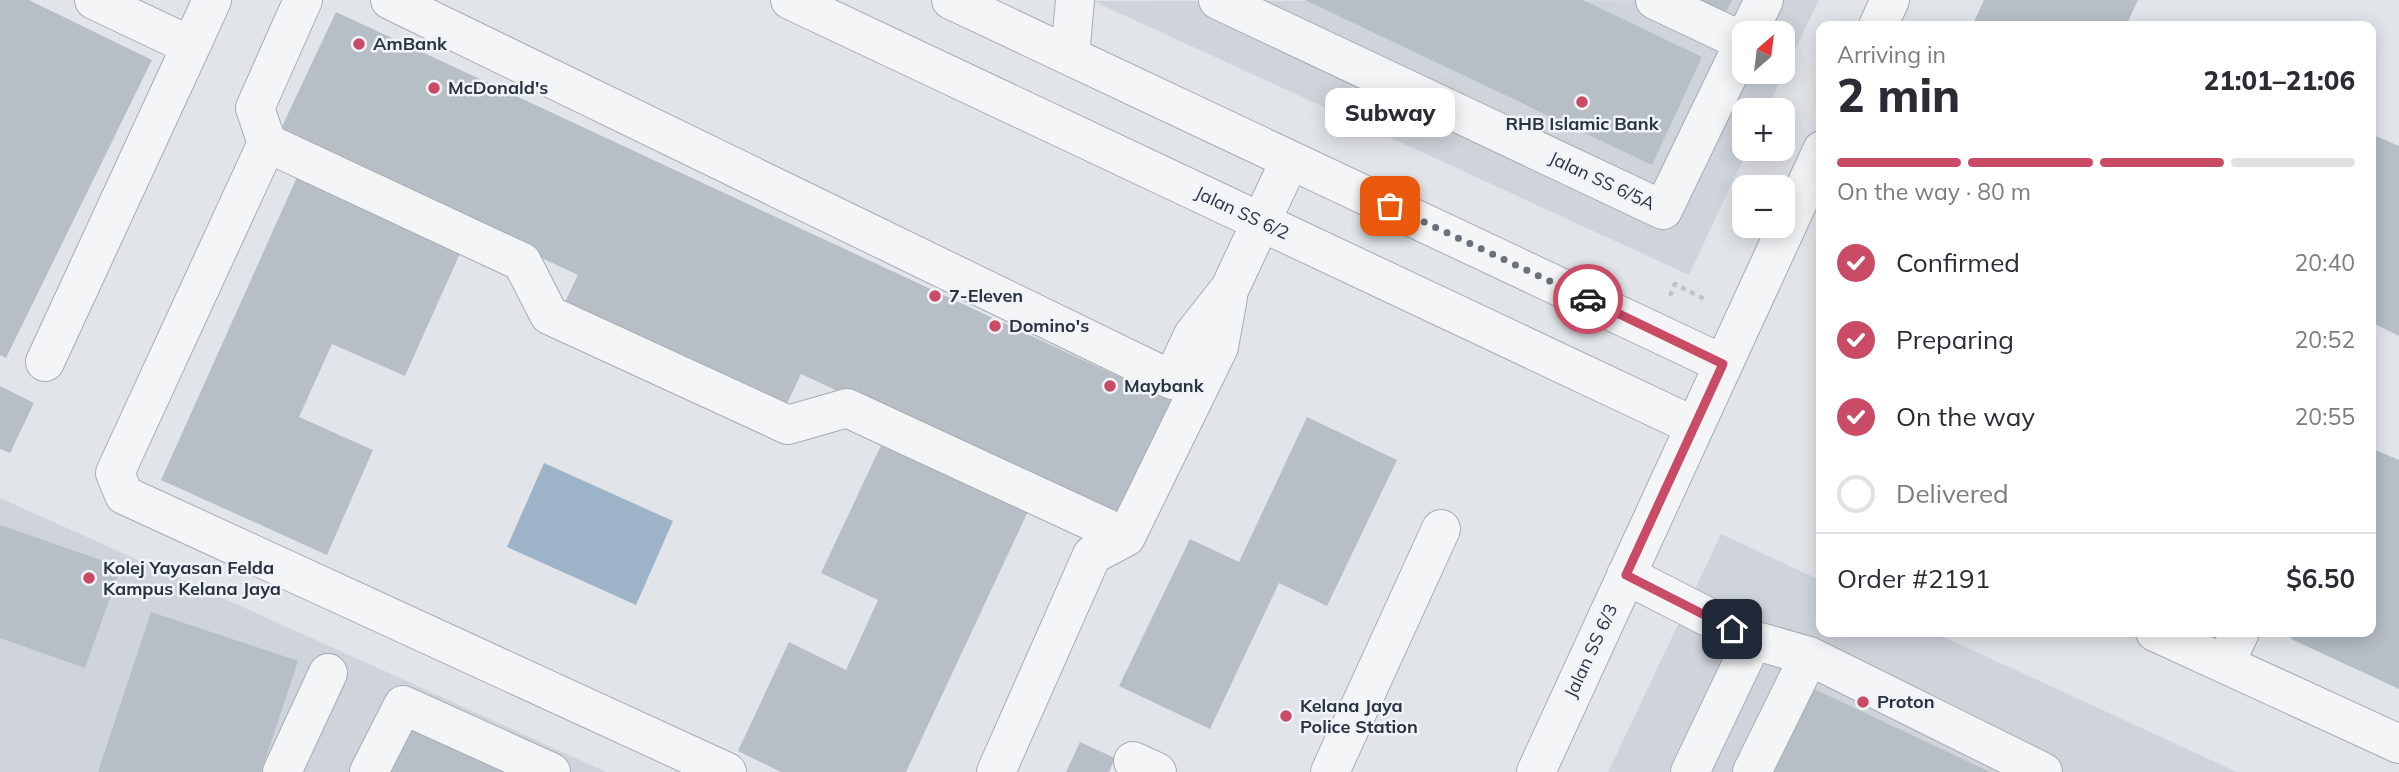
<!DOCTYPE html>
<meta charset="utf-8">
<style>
:root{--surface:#fff;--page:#f2f2f3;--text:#2b2b33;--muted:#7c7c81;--line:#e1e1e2;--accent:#c94b66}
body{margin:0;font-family:Mulish,sans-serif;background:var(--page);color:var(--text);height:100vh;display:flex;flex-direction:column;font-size:26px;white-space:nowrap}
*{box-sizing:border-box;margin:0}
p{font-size:23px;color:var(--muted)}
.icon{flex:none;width:38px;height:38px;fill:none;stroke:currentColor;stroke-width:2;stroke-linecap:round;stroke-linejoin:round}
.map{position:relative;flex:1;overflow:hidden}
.panel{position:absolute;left:1816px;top:21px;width:560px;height:616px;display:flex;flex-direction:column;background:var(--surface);border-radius:14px;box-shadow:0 4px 18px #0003}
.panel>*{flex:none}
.needle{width:46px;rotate:28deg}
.buttons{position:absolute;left:1732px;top:21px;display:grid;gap:14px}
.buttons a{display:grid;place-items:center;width:63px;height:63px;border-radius:14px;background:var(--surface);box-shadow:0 4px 18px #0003;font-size:35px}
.pin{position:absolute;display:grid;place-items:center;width:60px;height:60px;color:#fff;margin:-30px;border-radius:14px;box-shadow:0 4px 10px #0006}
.courier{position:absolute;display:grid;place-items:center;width:70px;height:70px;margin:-35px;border:5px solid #c94b66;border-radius:50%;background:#fff;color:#222;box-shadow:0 2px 9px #0007}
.bubble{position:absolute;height:49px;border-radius:14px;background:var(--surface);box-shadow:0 4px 18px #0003;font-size:23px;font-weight:800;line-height:49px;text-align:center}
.headline em{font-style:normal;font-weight:800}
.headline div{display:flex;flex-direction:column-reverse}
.headline{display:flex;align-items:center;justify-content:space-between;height:119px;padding:0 21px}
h1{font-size:46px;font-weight:800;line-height:52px}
.bar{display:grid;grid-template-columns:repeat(4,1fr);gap:10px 7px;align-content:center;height:84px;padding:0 21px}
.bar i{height:9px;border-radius:5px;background:var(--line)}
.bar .on{background:var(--accent)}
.bar p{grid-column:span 4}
.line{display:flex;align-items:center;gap:18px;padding:0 21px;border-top:2px solid var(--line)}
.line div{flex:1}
ol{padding:0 21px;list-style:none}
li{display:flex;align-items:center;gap:21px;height:77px}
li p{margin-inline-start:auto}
li .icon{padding:7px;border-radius:50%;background:var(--accent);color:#fff;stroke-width:4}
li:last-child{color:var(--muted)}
li i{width:38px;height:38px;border:4px solid var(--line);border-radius:50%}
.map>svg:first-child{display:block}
</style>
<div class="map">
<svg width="2399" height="772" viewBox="0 0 2399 772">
<rect width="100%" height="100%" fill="#e1e5e9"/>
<!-- built -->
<path fill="#cfd4db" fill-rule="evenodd" d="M1819 0 1766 110H1745V149H1748L1689 275 1093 1ZM1745 33H1783V72H1745Z
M0 498 356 658 606 772H0Z
M1721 534 1822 581V632H1933L2237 772H1608Z"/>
<!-- water -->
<path fill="#9db4c8" d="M544 463 673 521 636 605 507 547Z"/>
<!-- building -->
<path fill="#b8bec6" d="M0 0H29L152 60 6 358 0 355Z
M1305 0H1583L1702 57 1652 165Z
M1692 0H1732L1724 16Z
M1984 0H2138L2126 26H1972Z
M336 12 1171 401 1116 520 801 374 784 410 563 306 578 275 278 135Z
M2371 134 2399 146V336L2371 322Z
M298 175 462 249 405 376 332 344 299 417 373 450 327 555 161 480Z
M0 386 34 403 10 453 0 449Z
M1307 417 1397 460 1327 606 1279 583 1210 729 1119 686 1190 539 1239 562Z
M884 439 1030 507 906 772H781L738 751 789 642 846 670 878 600 821 573Z
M2371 448 2399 460V689L2291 639 2294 632H2371Z
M0 525 121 567 85 668 0 638Z
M151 612 298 661 261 772H98Z
M1808 686 1990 772H1767Z
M409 723 512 772H385Z
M1080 742 1115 758 1109 772H1066Z"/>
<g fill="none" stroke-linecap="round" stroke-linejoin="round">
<defs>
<path id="minor" d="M94 0 191 46 212 0
M303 0 255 108 267 143 115 473 124 495 727 772
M390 0 1172 380 1193 335 1230 288 1290 160
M790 0 1694 426
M951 0 1723 364
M1218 0 1663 210 1745 40
M1655 0 1744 42
M1878 26 1890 0
M1748 33 1764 0
M1070 56 1075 0
M267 143 522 262 549 315 788 425 847 408 1126 537
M45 362 191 46
M1626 575 1753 640 1809 656 2043 772
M2155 632 2399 744
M2225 664 2240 632
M1133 761 1157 772
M282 772 328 673
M369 772 403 705 551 772
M996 772 1092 555 1126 537 1219 347 1228 297
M1330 772 1441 529
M1536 772 1822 150
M1690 772 1753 640
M1752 772 1809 656"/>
</defs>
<!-- minor casing -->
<use href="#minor" stroke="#a6acb3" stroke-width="40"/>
<!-- path -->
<path stroke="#bfc3c7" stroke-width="4.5" stroke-dasharray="5 5" stroke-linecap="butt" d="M1670 296 1675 284 1708 301"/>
<!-- minor -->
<use href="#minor" stroke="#f3f5f7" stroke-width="38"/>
</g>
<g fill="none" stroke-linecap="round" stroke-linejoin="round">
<!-- done -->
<path stroke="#6a717b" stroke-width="7" stroke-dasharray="0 12.6" d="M1390 206 1588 299"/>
<!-- route -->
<path stroke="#c94b66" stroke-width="9" d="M1588 299 1723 364 1626 575 1732 629"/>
</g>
<!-- markers -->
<g fill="#c94b66" stroke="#f0f3f7" stroke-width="2.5">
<circle cx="359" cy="44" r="7"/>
<circle cx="434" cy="88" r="7"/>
<circle cx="1582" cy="102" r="7"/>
<circle cx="935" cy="296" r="7"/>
<circle cx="995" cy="326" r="7"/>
<circle cx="1110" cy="386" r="7"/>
<circle cx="89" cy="578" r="7"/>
<circle cx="1863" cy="702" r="7"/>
<circle cx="1286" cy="716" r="7"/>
</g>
<g text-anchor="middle" stroke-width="5" stroke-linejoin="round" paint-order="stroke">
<!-- poi labels -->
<g font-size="18" font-weight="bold" fill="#2a3340" stroke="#f0f3f7" text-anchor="start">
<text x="373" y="50">AmBank</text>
<text x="448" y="94">McDonald's</text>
<text x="1582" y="130" text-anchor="middle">RHB Islamic Bank</text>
<text x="949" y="302">7-Eleven</text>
<text x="1009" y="332">Domino's</text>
<text x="1124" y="392">Maybank</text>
<text x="103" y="574">Kolej Yayasan Felda<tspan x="103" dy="21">Kampus Kelana Jaya</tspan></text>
<text x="1877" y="708">Proton</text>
<text x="1300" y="712">Kelana Jaya<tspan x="1300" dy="21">Police Station</tspan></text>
</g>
<!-- street labels -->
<g font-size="18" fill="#2a3340" stroke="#f0f3f7">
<text transform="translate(1602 181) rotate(25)" y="6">Jalan SS 6/5A</text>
<text transform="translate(1242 213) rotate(25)" y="6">Jalan SS 6/2</text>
<text transform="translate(1591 651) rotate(-65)" y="6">Jalan SS 6/3</text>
</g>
</g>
</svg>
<div class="buttons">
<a><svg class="needle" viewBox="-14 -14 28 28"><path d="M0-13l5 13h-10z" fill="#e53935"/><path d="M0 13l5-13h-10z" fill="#7c7c81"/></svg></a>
<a>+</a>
<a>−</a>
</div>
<div class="pin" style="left:1390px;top:206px;background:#ea580c"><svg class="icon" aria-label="bag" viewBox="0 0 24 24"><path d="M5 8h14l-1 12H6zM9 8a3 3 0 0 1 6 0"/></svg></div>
<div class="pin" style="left:1732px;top:629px;background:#1f2937"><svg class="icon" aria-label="home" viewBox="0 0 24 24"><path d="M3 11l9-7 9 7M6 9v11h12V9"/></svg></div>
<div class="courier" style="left:1588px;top:299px"><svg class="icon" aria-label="car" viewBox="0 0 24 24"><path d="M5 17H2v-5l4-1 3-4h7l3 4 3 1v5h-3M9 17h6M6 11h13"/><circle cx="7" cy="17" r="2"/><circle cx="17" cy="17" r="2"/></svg></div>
<div class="bubble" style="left:1325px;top:88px;width:130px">Subway</div>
<section class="panel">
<div class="headline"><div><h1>2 min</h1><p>Arriving in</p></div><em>21:01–21:06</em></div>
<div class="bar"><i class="on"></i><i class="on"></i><i class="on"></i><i></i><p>On the way · 80 m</p></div>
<ol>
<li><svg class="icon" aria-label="check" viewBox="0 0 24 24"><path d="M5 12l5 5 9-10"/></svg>Confirmed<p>20:40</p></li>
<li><svg class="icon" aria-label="check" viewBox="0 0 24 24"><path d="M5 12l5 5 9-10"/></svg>Preparing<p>20:52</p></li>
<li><svg class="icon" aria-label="check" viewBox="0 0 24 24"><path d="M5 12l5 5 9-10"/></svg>On the way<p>20:55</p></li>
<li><i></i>Delivered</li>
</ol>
<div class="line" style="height:91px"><div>Order #2191</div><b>$6.50</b></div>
</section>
</div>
